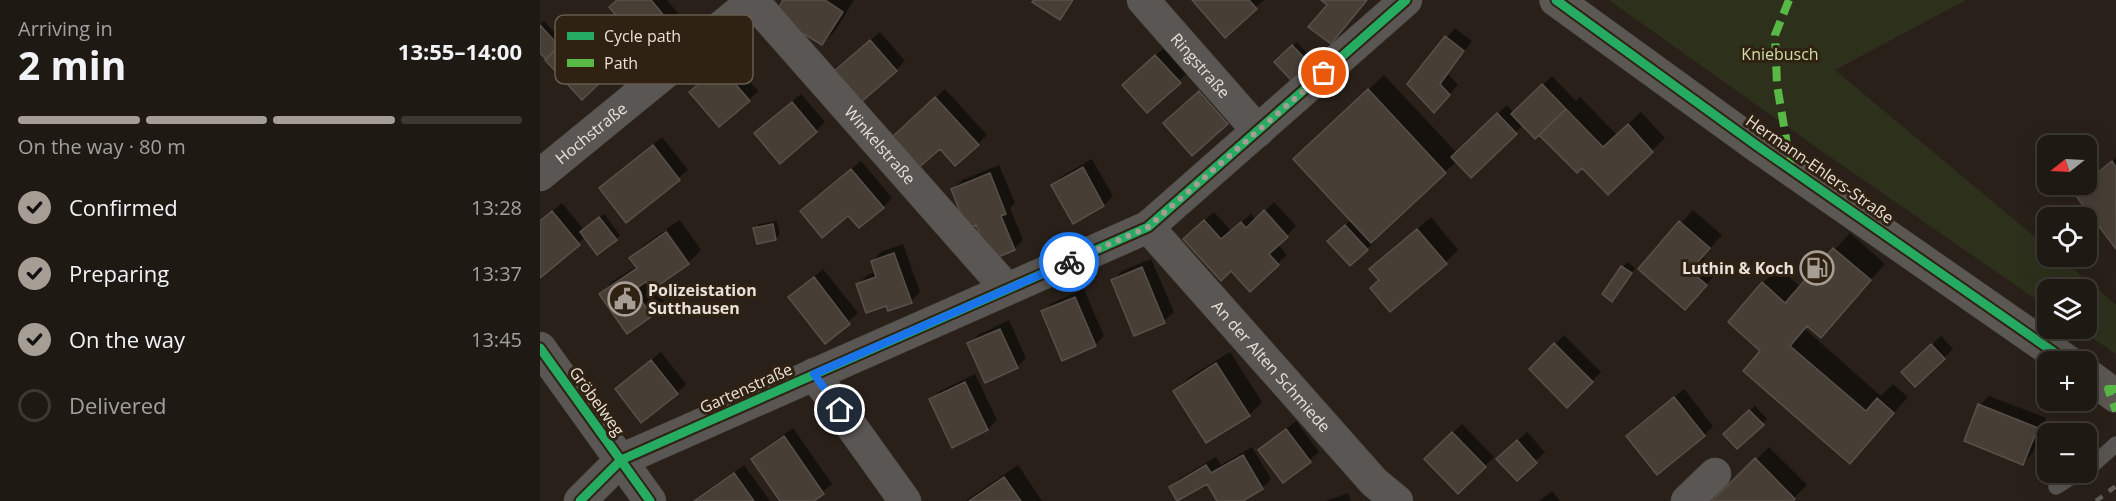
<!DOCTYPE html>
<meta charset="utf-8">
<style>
:root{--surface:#1f1913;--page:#27221c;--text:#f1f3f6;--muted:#a1a0a0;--line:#3c3833;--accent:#a69d94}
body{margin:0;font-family:"Open Sans",sans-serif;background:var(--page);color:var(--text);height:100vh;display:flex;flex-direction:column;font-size:22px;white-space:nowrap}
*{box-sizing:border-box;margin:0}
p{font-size:20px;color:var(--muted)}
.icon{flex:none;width:33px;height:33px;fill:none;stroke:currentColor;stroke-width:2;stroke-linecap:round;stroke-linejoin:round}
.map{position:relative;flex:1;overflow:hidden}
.panel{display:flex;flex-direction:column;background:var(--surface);width:540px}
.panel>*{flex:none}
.needle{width:39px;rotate:252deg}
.controls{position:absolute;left:1497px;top:135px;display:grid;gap:12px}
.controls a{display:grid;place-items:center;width:60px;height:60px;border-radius:12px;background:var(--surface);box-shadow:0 6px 24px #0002,0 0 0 2px var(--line);font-size:30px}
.pin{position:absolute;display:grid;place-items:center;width:51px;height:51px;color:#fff;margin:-26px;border:3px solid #fff;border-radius:50%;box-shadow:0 2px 6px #0007}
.courier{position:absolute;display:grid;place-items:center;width:60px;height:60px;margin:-30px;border:4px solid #1a73e8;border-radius:50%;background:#fff;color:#222;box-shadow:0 2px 8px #0007}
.overview em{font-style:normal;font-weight:700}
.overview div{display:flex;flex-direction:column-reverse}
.overview{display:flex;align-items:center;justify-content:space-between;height:102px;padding:0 18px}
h1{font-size:39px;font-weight:700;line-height:45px}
.bar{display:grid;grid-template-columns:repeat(4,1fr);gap:9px 6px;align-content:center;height:72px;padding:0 18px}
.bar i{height:8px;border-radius:4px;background:var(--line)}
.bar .selected{background:var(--accent)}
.bar p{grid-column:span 4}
ol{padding:0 18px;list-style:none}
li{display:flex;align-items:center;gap:18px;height:66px}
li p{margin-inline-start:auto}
li .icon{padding:6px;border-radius:50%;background:var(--accent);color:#111;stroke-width:4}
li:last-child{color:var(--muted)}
li i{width:33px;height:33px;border:3px solid var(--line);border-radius:50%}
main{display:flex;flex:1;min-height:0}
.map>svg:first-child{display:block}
</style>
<main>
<section class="panel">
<div class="overview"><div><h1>2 min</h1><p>Arriving in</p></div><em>13:55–14:00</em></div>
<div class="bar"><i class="selected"></i><i class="selected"></i><i class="selected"></i><i></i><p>On the way · 80 m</p></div>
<ol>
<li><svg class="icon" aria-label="check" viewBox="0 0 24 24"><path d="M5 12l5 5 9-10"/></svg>Confirmed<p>13:28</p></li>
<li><svg class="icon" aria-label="check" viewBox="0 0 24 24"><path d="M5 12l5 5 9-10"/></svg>Preparing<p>13:37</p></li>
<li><svg class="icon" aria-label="check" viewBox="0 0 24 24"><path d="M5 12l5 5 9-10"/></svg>On the way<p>13:45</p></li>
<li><i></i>Delivered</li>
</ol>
</section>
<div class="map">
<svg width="1576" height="501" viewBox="0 0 1576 501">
<rect width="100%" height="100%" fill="#292119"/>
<!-- green -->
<path fill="#2d311c" d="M1069 0H1426L1295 70 1507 247 1508 256 1519 257 1576 305V354L1539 329 1546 328V290H1508L1507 307 1266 140Z"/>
<!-- shadow -->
<path fill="#0007" d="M78 0H127L138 13 129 22Z
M245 0H314L295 31 282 44Z
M495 0H535L520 18Z
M654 0H724L685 35Z
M784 0H828L791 42 789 5Z
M4 21 23 41 6 57 0 51V25Z
M41 28 76 65 42 98 7 60Z
M915 28 932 41 908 74 918 85 903 101 869 84Z
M340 32 365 61 356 70 304 63Z
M757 42 773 59 752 79 736 62Z
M625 47 648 72 639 81 593 76Z
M190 58 218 91 209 100 160 83Z
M844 75 917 153 967 105 974 113 1012 76 1036 101 1040 97 1077 135 1101 112 1125 138 1068 193 1042 166 999 132 983 125 931 176 917 161 834 238 836 240 827 249 798 232 811 220 770 144Z
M669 83 696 114 652 154 634 114Z
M405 89 447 135 438 144 400 147 360 131Z
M261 94 285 122 276 131 225 124Z
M122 137 148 170 87 220 61 188Z
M1576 158V246L1546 184 1548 179Z
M552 159 573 196 564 205 534 222 513 185 522 176Z
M321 161 352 198 343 207 309 214 271 203Z
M459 165 475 203 470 208 483 240 474 249 437 223 413 189 422 180Z
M734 202 756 226 738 244 747 255 710 289 654 230 674 212 691 231 711 214 716 220Z
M22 203 44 230 64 214 80 235 76 239 45 237 0 276V221Z
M1153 210 1182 235 1162 257 1178 271 1158 295 1100 269Z
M891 217 918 250 906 262 840 280 844 257Z
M140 220 161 250 149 262 126 229Z
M237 221 240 234 235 239 215 228 219 224Z
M124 231 146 263 114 287 124 302 111 315 61 294 73 281 97 266 91 258 104 245Z
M1310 233 1345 264 1281 336 1268 325 1265 329 1341 396 1353 384 1368 397 1310 462 1222 350 1223 283 1238 268 1261 287Z
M363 244 380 292 371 301 347 304 318 284 327 275 336 272 332 261 341 252Z
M611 259 634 312 624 321 595 334 573 280 582 271Z
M1087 262 1095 268 1077 295 1064 293Z
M283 269 318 313 285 342 250 297Z
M544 289 564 336 555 345 503 312 512 303Z
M469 320 486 358 477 367 429 344 438 335Z
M1024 335 1061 372 1027 406 991 369Z
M1401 336 1413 349 1375 385 1363 372Z
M121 352 146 384 137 393 77 389Z
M690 352 722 402 709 415 635 391 648 378Z
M435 374 457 420 448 429 413 446 391 400 400 391Z
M1144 389 1173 426 1164 435 1097 427Z
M1449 396 1506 418 1492 454 1483 463 1440 405Z
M1215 406 1227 419 1197 447 1185 434Z
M756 421 779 452 743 481 720 450Z
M922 424 954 457 918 492 886 459Z
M253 428 292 484 271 501H242L213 459 222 450Z
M987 432 1005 452 977 479 967 450Z
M712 447 731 479 722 488 701 501H679L667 482 630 487 640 478 676 457 681 465Z
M1229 447 1267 485 1251 501H1174Z
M204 465 230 501H153L155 499Z
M478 465 502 501H426L428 499Z
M1012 491 1020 501H999Z
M808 493 811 501H786Z"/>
<!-- building -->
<path fill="#473e36" stroke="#58514a" stroke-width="1.5" d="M77 0H111L130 23 102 46 69 7Z
M243 0H285L303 12 282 45 234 16Z
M494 0H533L520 20 492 2Z
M652 0H709L717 9 685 38Z
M781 0H827L791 44 768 27 787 5Z
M0 25 19 46 6 59 0 53Z
M31 36 68 75 42 100 5 60Z
M905 36 924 51 900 84 910 95 894 113 867 84Z
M330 40 357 71 319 104 293 72Z
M752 45 770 64 752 81 734 62Z
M615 55 641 83 607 113 582 85Z
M180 66 210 101 179 127 149 92Z
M1002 84 1026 109 995 139 971 114Z
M828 89 906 173 831 243 753 159Z
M659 91 688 124 652 156 623 123Z
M395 97 439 145 415 166 400 149 376 170 349 140Z
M252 102 277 132 240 164 214 133Z
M1026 109 1063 147 1088 124 1113 152 1068 195 1042 168 1037 173 999 135Z
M957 113 977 134 931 178 911 157Z
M113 145 140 180 86 223 59 188Z
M1572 161 1576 167V249L1533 192 1543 184H1546V182Z
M543 167 564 206 533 224 511 185Z
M311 169 344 208 319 228 308 216 282 238 260 211Z
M450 173 466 214 461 216 475 250 451 260 436 225 427 229 411 189Z
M724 210 748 237 729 254 739 265 710 292 691 271 681 281 643 239 664 220 681 239 701 222 706 228Z
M12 211 40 245 0 278V221Z
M59 217 77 240 57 255 40 232Z
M1139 221 1170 248 1150 271 1167 285 1145 310 1098 269Z
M233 224 236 240 217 244 213 228Z
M805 225 828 250 810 266 787 241Z
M877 229 907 264 850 312 830 288 839 280 829 269Z
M126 232 149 264 112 290 106 282 94 290 112 316 87 334 59 294 97 268 89 258Z
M1293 248 1331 280 1281 338 1267 326 1250 346 1326 411 1337 398 1354 413 1310 464 1203 371 1220 351 1188 322 1222 282 1245 303Z
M354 253 372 303 348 311 346 306 326 313 316 284 336 277 331 261Z
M1081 266 1092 273 1072 302 1062 294Z
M602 267 625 323 594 336 571 280Z
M274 277 310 324 285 344 248 297Z
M535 297 556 346 522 361 501 311Z
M460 329 478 368 445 383 427 343Z
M1014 343 1053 382 1027 408 989 369Z
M1391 344 1405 359 1375 387 1361 372Z
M111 360 138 394 101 423 75 389Z
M676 363 710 416 666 443 633 391Z
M425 382 448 430 412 448 389 399Z
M1134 397 1165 436 1117 475 1086 436Z
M1438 404 1498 428 1483 465 1424 441Z
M1209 410 1224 425 1197 449 1183 434Z
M746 429 771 462 743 483 718 450Z
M912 432 946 467 918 494 884 459Z
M244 436 284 494 274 501H240L211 459Z
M977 440 997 463 977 481 956 459Z
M703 455 723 489 703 501H677L667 484 637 501 629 487 666 465 671 473Z
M1215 458 1255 499 1253 501H1172Z
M194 473 214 501H154Z
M464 477 481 501H429Z"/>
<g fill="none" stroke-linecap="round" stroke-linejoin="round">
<defs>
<path id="lane" d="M1546 469 1554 464 1576 444
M1516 487 1540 472"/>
<g id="street">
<path id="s1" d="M603 0 718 131"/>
<path id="s2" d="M213 1 467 289"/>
<path id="s3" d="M0 175 214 0"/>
<path id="s4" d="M608 227 834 482 857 501"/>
<path d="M0 348 110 501"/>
<path d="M274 374 365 501"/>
<path d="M40 501 81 460 608 227 866 0"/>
<path d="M1147 501 1175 474"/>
</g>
<path id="secondary" d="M1016 0 1216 145 1528 362
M1546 374 1576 396"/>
</defs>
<!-- lane casing -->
<use href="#lane" stroke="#423c35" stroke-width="16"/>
<!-- street casing -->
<use href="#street" stroke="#423c35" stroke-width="33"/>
<!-- secondary casing -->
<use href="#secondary" stroke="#423c35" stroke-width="34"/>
<!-- lane -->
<use href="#lane" stroke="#595653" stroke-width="15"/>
<!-- street -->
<use href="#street" stroke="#595653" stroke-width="32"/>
<!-- secondary -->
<use href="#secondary" stroke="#5b5854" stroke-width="33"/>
<!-- rail -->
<path stroke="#605c57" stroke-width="4.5" stroke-dasharray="8 8" stroke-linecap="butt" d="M1556 501 1576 486"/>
<!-- quiet -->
<path stroke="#58b947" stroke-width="8" stroke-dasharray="15 8" stroke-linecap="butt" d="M1249 0 1235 35 1237 85 1251 168
M1576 389H1568L1576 411"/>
<defs>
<path id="cycleway" d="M1016 0 1216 145 1528 362
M0 348 110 501
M40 501 81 460 608 227 866 0"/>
</defs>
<!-- cycleway casing -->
<use href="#cycleway" stroke="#2f2213" stroke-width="13"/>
<!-- cycleway -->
<use href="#cycleway" stroke="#26ab63" stroke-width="9"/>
</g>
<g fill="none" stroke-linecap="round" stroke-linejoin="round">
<!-- done -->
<path stroke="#a69d94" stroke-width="6" stroke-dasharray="0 10.8" d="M529 262 608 227 784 73"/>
<!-- route -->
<path stroke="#1a73e8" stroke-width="8" d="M300 410 274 374 529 262"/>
</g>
<!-- icons -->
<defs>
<symbol id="fuel-ring" viewBox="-11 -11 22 22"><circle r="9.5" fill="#2f2213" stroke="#a69d94" stroke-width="1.5"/><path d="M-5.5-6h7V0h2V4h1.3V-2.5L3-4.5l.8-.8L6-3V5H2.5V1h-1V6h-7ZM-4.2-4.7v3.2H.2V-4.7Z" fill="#a69d94"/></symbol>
<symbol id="civic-ring" viewBox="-11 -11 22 22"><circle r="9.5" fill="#2f2213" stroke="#a69d94" stroke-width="1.5"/><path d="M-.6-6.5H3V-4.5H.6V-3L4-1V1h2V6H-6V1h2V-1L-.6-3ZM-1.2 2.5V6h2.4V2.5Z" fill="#a69d94"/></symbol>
</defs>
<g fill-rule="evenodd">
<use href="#fuel-ring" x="1258" y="249" width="38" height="38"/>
<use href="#civic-ring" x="66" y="280" width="38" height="38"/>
</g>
<g text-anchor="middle" stroke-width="6" stroke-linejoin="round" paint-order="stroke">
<!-- park labels -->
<g font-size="16" fill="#d1dfa4" stroke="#2f2213">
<text x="1240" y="60">Kniebusch</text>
</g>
<!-- street labels -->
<g font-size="16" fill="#e9e0d7" stroke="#2f2213">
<text dy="6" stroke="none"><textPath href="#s1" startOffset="87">Ringstraße</textPath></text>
<text dy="6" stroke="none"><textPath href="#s3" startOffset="66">Hochstraße</textPath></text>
<text dy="6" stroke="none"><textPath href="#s2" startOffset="192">Winkelstraße</textPath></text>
<text transform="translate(1280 169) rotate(35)" y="6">Hermann-Ehlers-Straße</text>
<text dy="6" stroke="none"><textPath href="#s4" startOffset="186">An der Alten Schmiede</textPath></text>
<text transform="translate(206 388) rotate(-24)" y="6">Gartenstraße</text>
<text transform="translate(57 401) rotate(54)" y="6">Gröbelweg</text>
</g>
<!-- poi labels -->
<g font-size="16" font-weight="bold" fill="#e9e0d7" stroke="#2f2213" text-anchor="end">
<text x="1254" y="274">Luthin &amp; Koch</text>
<text x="108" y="296" text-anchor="start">Polizeistation<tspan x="108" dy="18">Sutthausen</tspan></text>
</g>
</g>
<!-- legend -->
<rect x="15" y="15" width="198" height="69" rx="9" fill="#2f2213" stroke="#675b4e" stroke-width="1.5"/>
<rect x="27" y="32" width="27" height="8" fill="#26ab63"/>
<rect x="27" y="59" width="27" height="8" fill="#58b947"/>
<g font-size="16" fill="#e9e0d7">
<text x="64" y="42">Cycle path</text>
<text x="64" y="69">Path</text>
</g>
</svg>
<div class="controls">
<a><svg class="needle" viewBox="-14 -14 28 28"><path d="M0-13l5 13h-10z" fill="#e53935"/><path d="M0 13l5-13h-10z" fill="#a1a0a0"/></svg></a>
<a><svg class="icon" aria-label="locate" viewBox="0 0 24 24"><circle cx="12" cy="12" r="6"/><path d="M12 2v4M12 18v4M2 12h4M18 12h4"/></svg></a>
<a><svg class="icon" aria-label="layers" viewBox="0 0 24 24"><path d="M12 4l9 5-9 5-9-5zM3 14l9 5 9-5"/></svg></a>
<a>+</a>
<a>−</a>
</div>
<div class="pin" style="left:784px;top:73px;background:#ea580c"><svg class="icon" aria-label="bag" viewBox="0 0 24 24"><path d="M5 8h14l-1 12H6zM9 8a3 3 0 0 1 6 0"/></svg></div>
<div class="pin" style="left:300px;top:410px;background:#1f2937"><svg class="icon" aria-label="home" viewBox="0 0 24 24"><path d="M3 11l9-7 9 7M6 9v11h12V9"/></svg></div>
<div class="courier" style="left:529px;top:262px"><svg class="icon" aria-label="bike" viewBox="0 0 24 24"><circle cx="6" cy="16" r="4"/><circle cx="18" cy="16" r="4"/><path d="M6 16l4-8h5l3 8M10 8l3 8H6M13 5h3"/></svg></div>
</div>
</main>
